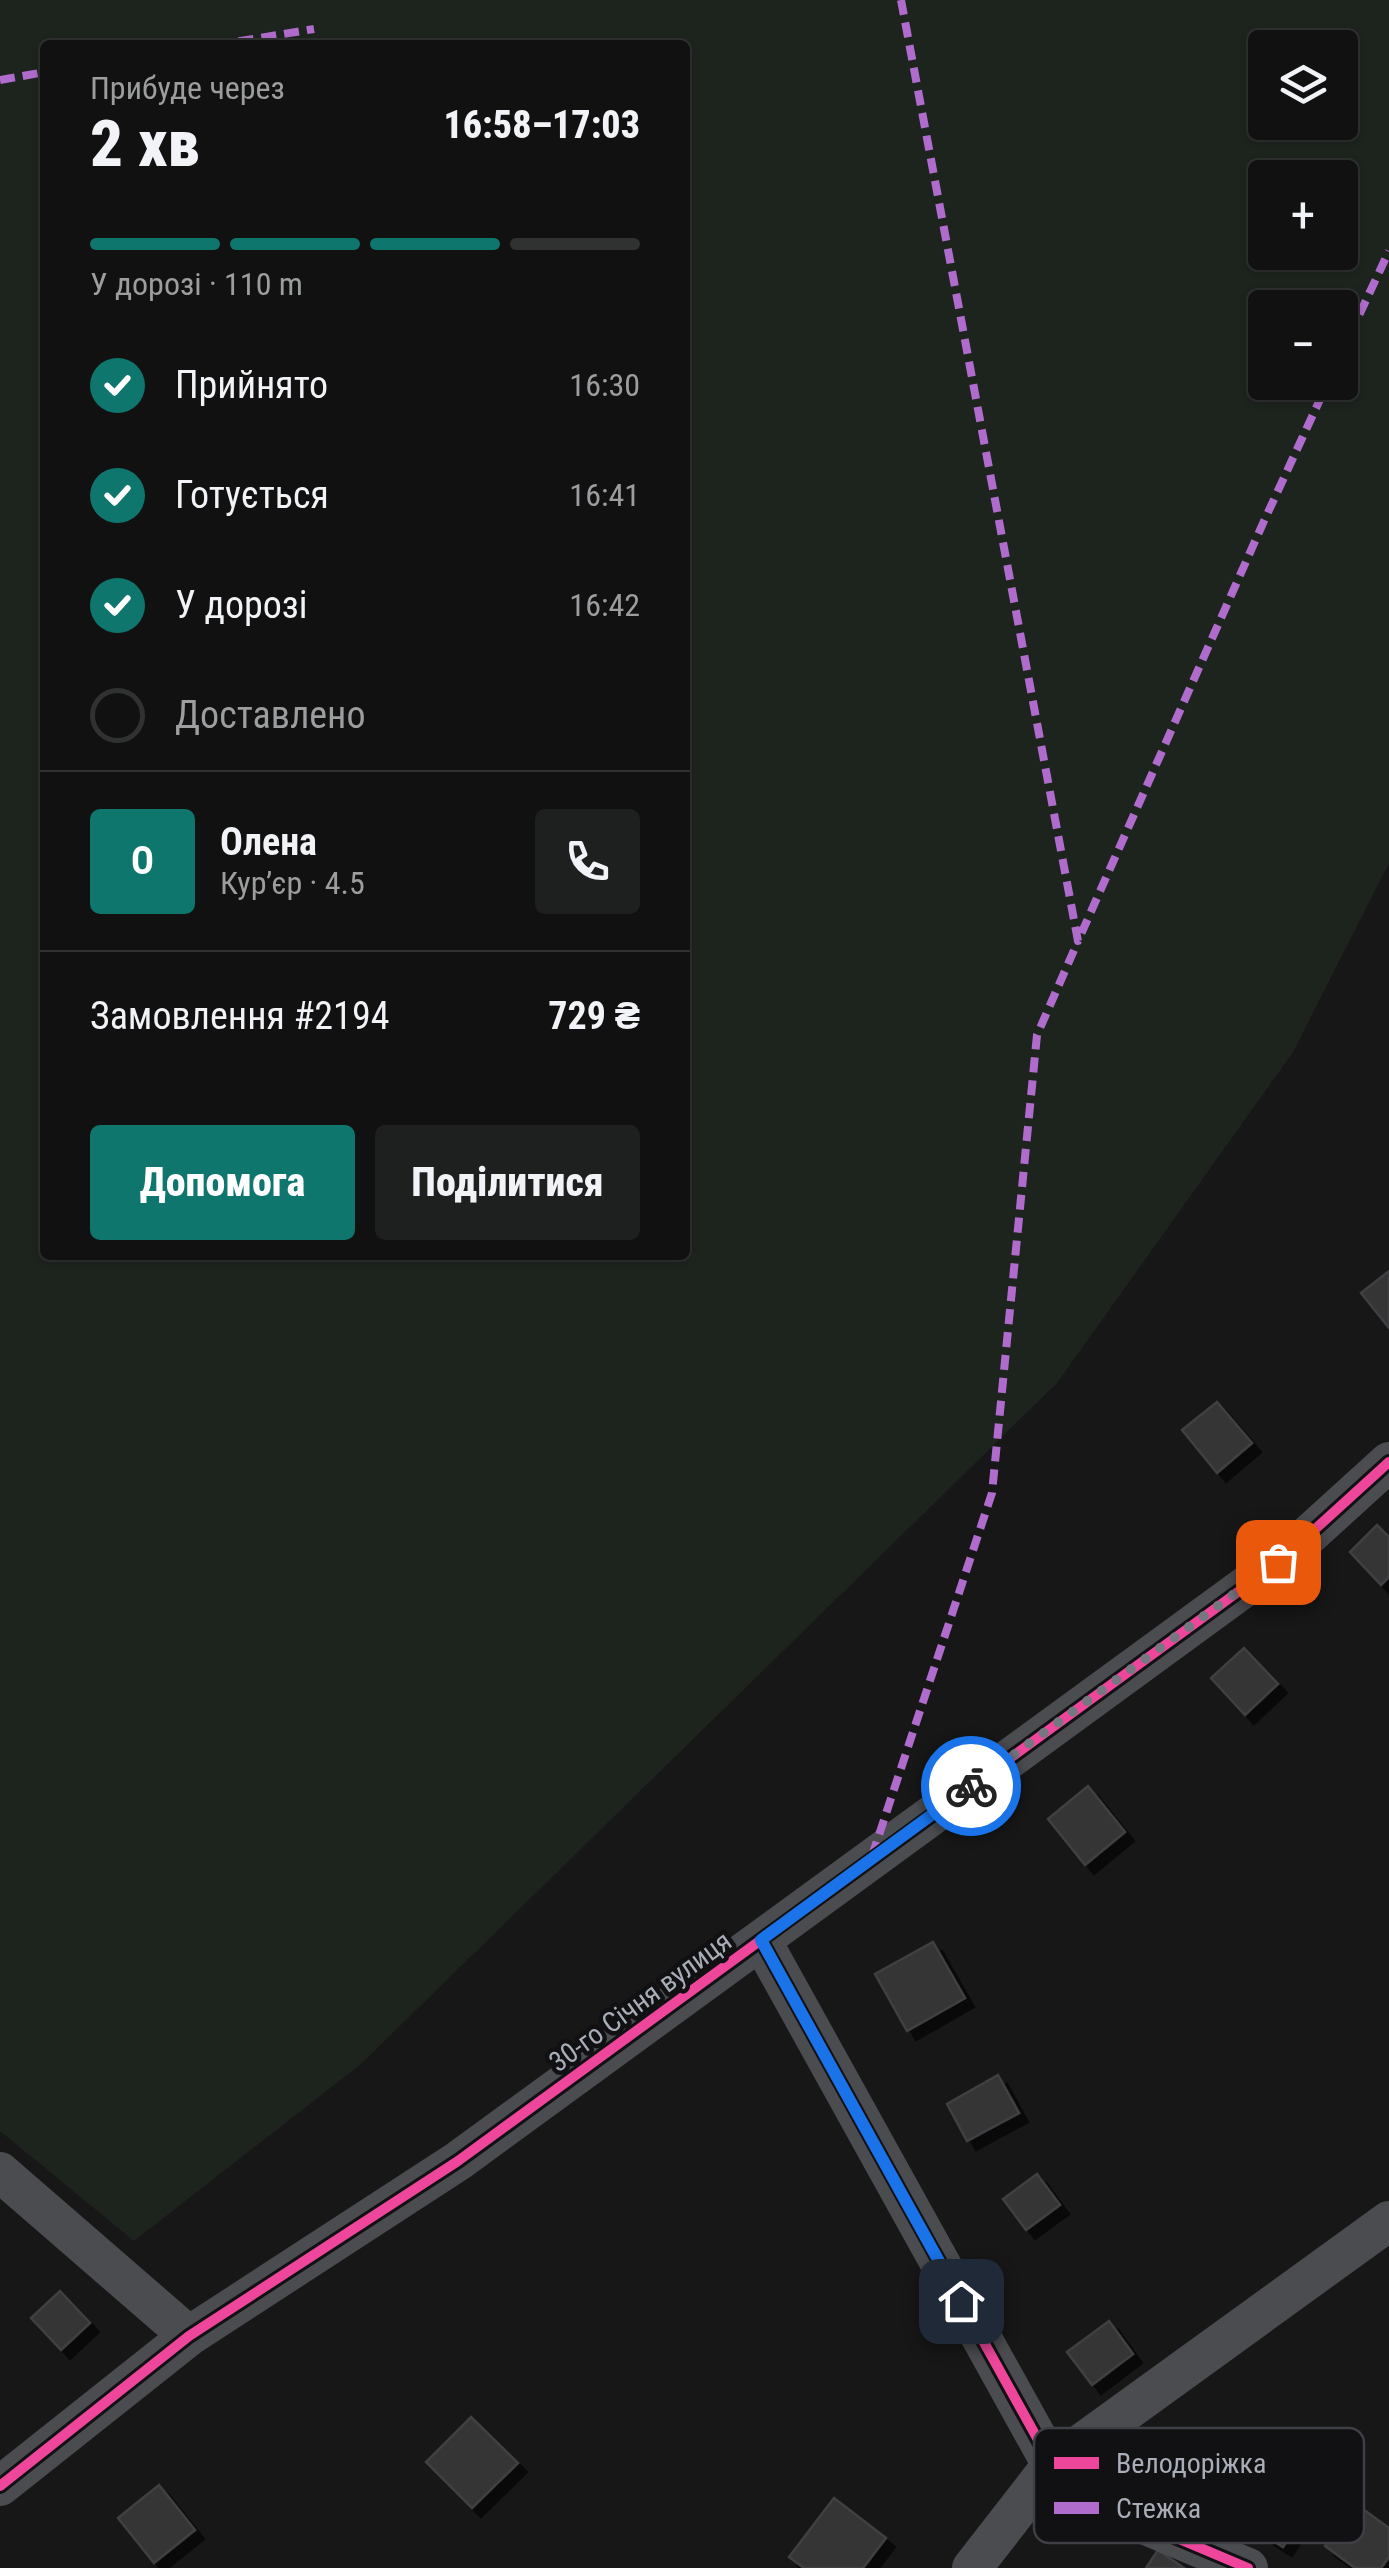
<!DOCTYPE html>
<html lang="uk">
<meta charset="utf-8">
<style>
:root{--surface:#111;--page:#1e1f1f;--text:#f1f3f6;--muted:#9c9d9f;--line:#303131;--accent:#0f766e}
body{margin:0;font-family:"Roboto Condensed",sans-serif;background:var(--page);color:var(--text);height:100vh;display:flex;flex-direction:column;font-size:38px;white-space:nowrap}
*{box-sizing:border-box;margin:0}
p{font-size:32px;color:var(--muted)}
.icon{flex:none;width:55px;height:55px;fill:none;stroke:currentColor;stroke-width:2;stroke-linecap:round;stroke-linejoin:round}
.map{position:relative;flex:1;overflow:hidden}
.sheet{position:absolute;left:40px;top:40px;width:650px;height:1220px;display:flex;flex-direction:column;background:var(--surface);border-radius:10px;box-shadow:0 2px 8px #0004,0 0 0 2px var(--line)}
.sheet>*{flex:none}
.controls{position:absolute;left:1248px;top:30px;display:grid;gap:20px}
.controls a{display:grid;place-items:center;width:110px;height:110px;border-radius:10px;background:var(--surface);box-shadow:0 2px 8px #0004,0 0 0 2px var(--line);font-size:50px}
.pin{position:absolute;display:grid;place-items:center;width:85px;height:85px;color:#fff;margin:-42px;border-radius:20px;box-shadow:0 5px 15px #0006}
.courier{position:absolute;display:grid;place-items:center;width:100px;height:100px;margin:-50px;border:8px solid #1a73e8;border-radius:50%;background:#fff;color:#222;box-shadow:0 2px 12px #0007}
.head em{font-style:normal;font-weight:800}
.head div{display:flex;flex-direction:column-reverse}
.head{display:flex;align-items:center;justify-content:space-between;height:170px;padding:0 50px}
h1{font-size:65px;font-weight:800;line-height:75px}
.bar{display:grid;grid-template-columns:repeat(4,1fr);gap:15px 10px;align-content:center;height:120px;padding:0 50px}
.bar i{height:12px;border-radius:8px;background:var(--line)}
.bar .selected{background:var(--accent)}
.bar p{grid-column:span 4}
.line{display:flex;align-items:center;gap:25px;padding:0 50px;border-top:2px solid var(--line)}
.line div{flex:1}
.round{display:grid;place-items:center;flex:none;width:105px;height:105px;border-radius:10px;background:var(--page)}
ol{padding:0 50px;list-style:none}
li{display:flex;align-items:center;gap:30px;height:110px}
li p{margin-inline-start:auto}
li .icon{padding:10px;border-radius:50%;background:var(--accent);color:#fff;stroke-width:4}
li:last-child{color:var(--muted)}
li i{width:55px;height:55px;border:5px solid var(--line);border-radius:50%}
.cta{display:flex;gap:20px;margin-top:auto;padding:20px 50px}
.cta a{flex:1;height:115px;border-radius:10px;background:var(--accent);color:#fff;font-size:40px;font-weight:800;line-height:115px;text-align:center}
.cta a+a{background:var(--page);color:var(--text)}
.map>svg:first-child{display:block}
</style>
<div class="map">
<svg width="1389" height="2568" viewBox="0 0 1389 2568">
<defs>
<filter id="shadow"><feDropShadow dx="9" dy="9" stdDeviation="0" flood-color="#0009"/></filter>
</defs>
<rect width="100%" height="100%" fill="#171717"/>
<!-- green -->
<path fill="#1d241e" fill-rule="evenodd" d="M0 0H1389V863L1293 1052 1057 1383 361 2064 134 2241 0 2131ZM685 45V1255H45V45ZM1265 48H1340V122H1265ZM1265 178H1340V252H1265ZM1265 308H1340V382H1265Z"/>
<!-- building -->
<path fill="#353536" stroke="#3f4043" stroke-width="2.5" filter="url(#shadow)" d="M1389 1271V1328L1361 1293Z
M1217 1402 1252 1443 1217 1473 1182 1430Z
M1377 1525 1389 1537V1577L1381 1585 1350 1552Z
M1244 1648 1278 1684 1245 1715 1211 1678Z
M1088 1786 1125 1832 1085 1865 1048 1819Z
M933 1942 965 1998 907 2031 875 1974Z
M998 2075 1019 2113 967 2141 947 2104Z
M1037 2174 1060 2205 1026 2230 1003 2199Z
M60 2291 90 2323 61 2350 31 2318Z
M1109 2321 1133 2354 1092 2385 1067 2352Z
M471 2417 518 2463 472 2508 426 2462Z
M1280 2482 1312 2502 1283 2547 1251 2527Z
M159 2485 195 2530 154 2563 118 2518Z
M834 2498 886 2538 863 2568H804L789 2557Z
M1356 2504 1389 2528V2557L1381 2568H1355L1325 2546Z
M1158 2550 1184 2568H1146Z"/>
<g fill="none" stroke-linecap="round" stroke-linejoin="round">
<!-- minor -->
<path stroke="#4b4c50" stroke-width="40" d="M761 1940 1052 2465 1120 2514 1248 2568
M0 2172 189 2336
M0 2486 189 2336 458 2161 1279 1562 1389 1462
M972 2568 1052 2465 1389 2221"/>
<!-- quiet -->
<path stroke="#b06ccc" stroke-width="8" stroke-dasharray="15 8" stroke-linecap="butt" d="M901 0 1078 941 1264 521 1328 382
M216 45 314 29
M0 80 45 72
M1340 356 1389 251
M872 1856 992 1493 1037 1035 1078 941"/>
<defs>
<path id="cycleway" d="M761 1940 1052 2465 1120 2514 1248 2568
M0 2486 189 2336 458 2161 1279 1562 1389 1462"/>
</defs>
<!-- cycleway casing -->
<use href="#cycleway" stroke="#111113" stroke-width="16"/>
<!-- cycleway -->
<use href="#cycleway" stroke="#ed469a" stroke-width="10"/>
</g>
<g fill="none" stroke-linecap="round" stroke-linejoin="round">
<!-- done -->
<path stroke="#757880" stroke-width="10" stroke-dasharray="0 18" d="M971 1786 1278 1562"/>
<!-- route -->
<path stroke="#1a73e8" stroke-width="12" d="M961 2301 761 1940 971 1786"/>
</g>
<g text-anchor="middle" stroke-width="9" stroke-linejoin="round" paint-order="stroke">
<!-- street labels -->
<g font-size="28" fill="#a8adb8" stroke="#111113">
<text transform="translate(640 2001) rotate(-36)" y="10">30-го Січня вулиця</text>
</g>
</g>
<!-- legend -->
<rect x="1034" y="2428" width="330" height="115" rx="15" fill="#111113" stroke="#3e4045" stroke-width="2.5"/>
<rect x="1054" y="2457" width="45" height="12" fill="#ed469a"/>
<rect x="1054" y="2502" width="45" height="12" fill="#b06ccc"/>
<g font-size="28" fill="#a8adb8">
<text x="1116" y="2473">Велодоріжка</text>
<text x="1116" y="2518">Стежка</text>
</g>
</svg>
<div class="controls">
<a><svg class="icon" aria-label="layers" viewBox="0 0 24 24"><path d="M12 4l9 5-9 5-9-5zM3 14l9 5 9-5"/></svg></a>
<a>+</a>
<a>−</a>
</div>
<div class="pin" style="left:1278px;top:1562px;background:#ea580c"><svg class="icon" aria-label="bag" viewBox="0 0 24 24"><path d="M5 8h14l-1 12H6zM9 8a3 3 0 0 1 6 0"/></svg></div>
<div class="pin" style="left:961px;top:2301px;background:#1f2937"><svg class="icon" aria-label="home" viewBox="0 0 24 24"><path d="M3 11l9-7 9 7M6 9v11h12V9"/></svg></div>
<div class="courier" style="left:971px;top:1786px"><svg class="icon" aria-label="bike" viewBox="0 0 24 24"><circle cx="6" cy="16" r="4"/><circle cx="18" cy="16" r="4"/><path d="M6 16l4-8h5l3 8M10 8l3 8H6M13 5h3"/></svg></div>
<section class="sheet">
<div class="head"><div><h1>2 хв</h1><p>Прибуде через</p></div><em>16:58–17:03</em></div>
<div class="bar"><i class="selected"></i><i class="selected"></i><i class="selected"></i><i></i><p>У дорозі · 110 m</p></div>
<ol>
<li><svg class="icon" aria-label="check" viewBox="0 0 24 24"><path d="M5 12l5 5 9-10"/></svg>Прийнято<p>16:30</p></li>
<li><svg class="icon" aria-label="check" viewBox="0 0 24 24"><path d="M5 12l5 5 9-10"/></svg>Готується<p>16:41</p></li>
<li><svg class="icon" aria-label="check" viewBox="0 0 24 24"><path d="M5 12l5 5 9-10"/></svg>У дорозі<p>16:42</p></li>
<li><i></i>Доставлено</li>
</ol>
<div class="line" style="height:180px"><b class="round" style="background:var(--accent);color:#fff">О</b><div><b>Олена</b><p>Кур’єр · 4.5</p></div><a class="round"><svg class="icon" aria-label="phone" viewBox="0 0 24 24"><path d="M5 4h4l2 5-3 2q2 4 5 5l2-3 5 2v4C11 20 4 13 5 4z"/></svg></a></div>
<div class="line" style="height:130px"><div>Замовлення #2194</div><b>729 ₴</b></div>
<div class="cta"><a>Допомога</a><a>Поділитися</a></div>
</section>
</div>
